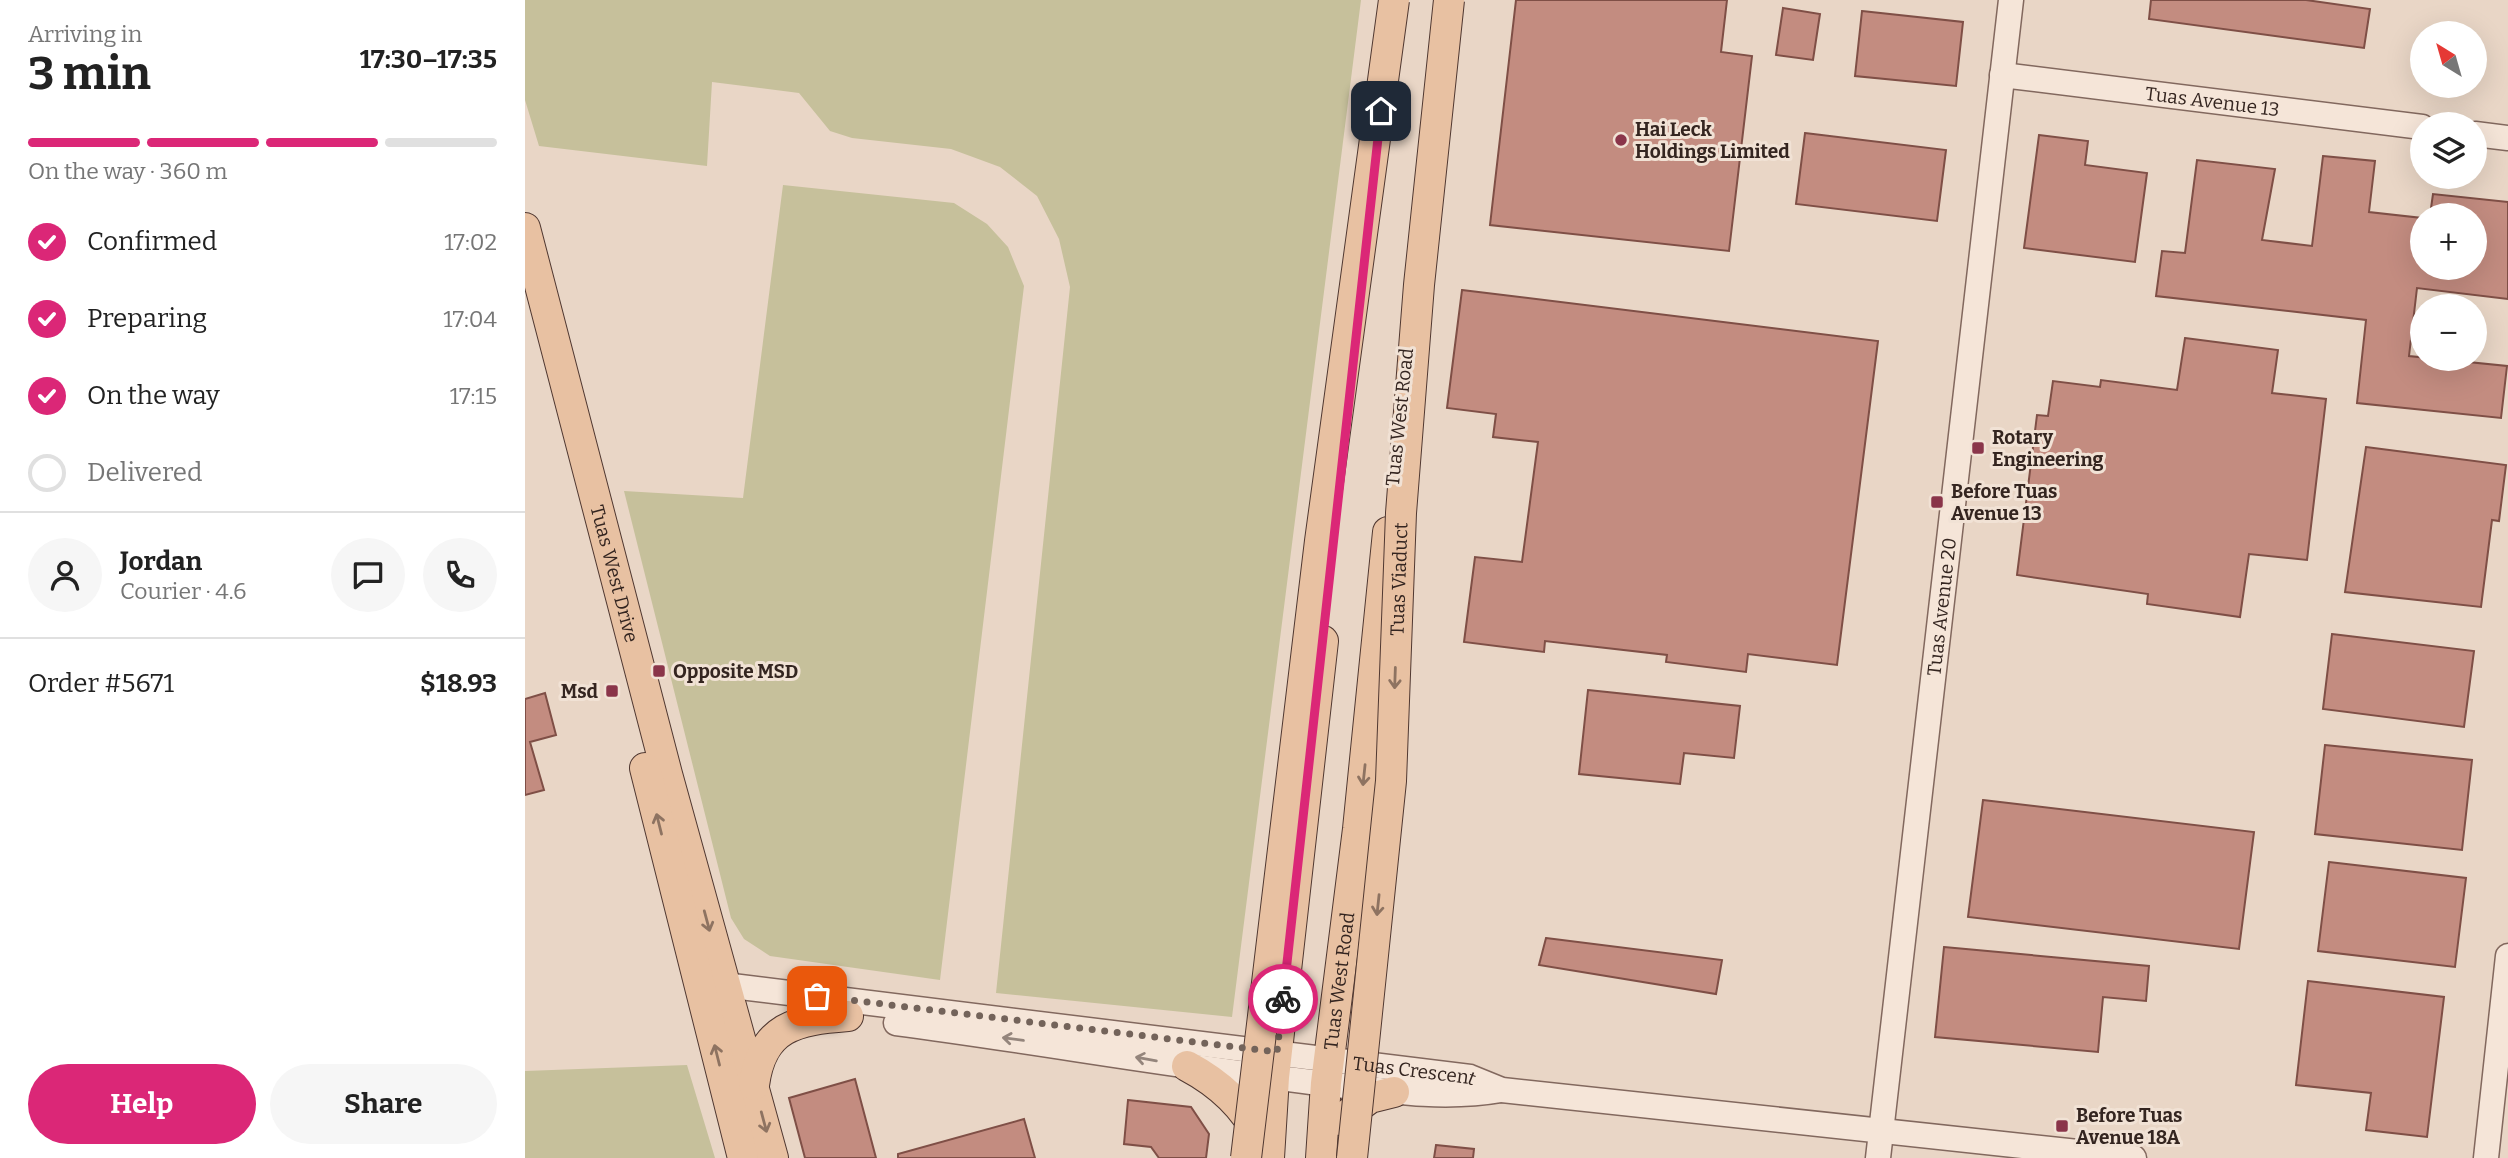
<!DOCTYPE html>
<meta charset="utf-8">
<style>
:root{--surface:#fff;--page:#f6f6f6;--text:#222;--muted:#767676;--line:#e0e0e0;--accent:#db2777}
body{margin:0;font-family:Bitter,serif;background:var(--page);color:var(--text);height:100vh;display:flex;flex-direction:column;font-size:26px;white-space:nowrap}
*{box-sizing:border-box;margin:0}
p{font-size:23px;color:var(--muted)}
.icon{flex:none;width:38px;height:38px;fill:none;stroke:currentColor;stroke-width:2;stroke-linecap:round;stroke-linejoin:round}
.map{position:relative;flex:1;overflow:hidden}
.details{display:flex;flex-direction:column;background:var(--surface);width:525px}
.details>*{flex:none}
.needle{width:46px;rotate:323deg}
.buttons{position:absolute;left:1885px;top:21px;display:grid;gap:14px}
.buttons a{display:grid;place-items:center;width:77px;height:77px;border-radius:50%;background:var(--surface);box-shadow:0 7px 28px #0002;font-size:35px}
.pin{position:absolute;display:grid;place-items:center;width:60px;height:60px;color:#fff;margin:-30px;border-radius:14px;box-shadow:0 4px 10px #0006}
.courier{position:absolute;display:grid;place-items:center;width:70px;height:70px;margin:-35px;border:5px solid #db2777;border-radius:50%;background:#fff;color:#222;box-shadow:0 2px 9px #0007}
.summary em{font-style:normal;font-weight:700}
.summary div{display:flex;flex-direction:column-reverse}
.summary{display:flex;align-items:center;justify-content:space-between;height:119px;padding:0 28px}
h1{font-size:46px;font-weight:700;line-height:52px}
.bar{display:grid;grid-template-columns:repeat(4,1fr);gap:10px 7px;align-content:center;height:84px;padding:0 28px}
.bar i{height:9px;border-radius:5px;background:var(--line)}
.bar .current{background:var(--accent)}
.bar p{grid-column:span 4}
.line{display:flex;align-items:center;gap:18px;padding:0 28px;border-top:2px solid var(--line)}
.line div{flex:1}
.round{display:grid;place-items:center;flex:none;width:74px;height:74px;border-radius:37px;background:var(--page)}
ol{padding:0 28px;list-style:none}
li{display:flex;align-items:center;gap:21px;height:77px}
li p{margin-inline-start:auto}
li .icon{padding:7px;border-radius:50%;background:var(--accent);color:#fff;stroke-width:4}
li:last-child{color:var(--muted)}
li i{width:38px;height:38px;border:4px solid var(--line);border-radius:50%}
.button{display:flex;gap:14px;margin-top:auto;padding:14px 28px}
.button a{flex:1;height:80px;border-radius:42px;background:var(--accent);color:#fff;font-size:28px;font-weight:700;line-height:80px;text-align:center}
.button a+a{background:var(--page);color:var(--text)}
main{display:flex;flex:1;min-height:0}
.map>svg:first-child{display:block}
</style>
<main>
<section class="details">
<div class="summary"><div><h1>3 min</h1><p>Arriving in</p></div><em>17:30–17:35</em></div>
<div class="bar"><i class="current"></i><i class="current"></i><i class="current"></i><i></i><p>On the way · 360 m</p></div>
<ol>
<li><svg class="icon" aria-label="check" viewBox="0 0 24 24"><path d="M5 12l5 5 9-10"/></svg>Confirmed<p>17:02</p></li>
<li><svg class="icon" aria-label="check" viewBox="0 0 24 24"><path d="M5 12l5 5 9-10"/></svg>Preparing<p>17:04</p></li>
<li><svg class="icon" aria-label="check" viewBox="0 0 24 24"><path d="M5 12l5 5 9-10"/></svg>On the way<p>17:15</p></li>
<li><i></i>Delivered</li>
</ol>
<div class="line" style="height:126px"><a class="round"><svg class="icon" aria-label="person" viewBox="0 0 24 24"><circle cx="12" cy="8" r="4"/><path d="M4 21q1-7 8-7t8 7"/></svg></a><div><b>Jordan</b><p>Courier · 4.6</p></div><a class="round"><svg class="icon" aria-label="chat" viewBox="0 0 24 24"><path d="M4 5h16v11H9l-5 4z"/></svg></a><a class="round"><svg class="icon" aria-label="phone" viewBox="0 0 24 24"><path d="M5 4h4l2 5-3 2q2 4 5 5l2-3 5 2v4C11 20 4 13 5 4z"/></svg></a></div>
<div class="line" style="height:91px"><div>Order #5671</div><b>$18.93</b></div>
<div class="button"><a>Help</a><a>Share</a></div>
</section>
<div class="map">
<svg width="1983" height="1158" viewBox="0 0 1983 1158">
<rect width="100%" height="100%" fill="#e9d6c6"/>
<!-- green -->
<path fill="#c6c09b" d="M0 0H836L707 1017 471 993 545 287 534 239 512 196 475 167 426 149 327 138 305 131 274 93 187 82 182 166 14 146 0 100Z
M258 185 429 203 462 224 483 247 499 286 415 980 245 956 219 939 206 918 99 491 218 498Z
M162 1065 190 1158H0V1071Z"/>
<!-- building -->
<path fill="#c38c80" stroke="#7f4f46" stroke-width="2" d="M991 0H1202L1196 52 1227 56 1204 251 965 225Z
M1626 0H1781L1845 9 1839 48 1624 19Z
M1258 8 1295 14 1288 60 1251 55Z
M1337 11 1438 22 1431 86 1330 76Z
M1280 133 1421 150 1412 221 1271 204Z
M1514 135 1563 141 1560 165 1622 173 1610 262 1499 248Z
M1798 156 1850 161 1844 212 1897 218V268H1950V215H1905L1908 194 1983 202V299L1892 288 1884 356 1982 366 1976 418 1832 403 1841 320 1631 296 1637 251 1660 253 1672 160 1750 169 1737 240 1787 246Z
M937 290 1353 341 1312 665 1223 654 1221 672 1141 662 1142 655 1020 641 1019 652 939 642 950 557 997 562 1013 442 968 437 971 414 922 408Z
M1660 338 1753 350 1747 393 1801 399 1782 560 1724 554 1715 617 1622 604 1623 594 1492 575 1512 415 1523 416 1528 381 1575 387 1576 380 1652 390Z
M1841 447 1981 465 1974 521 1967 520 1956 607 1820 592Z
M1807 634 1949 651 1939 727 1798 709Z
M1063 690 1215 706 1209 758 1159 753 1155 784 1054 774Z
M20 693 31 735 5 742 19 790 0 795V699Z
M1800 745 1947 760 1937 850 1790 834Z
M1458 800 1729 832 1714 949 1443 917Z
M1804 862 1941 878 1930 967 1793 951Z
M1021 938 1197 960 1191 994 1014 965Z
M1419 947 1624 966 1621 1001 1578 997 1573 1052 1410 1037Z
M1783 981 1919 997 1902 1137 1841 1130 1846 1093 1771 1085Z
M330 1079 351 1158H280L264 1098Z
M603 1100 666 1107 684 1134 681 1158H634L626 1147 599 1144Z
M499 1119 510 1158H373V1154Z
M911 1145 949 1149 948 1158H909Z"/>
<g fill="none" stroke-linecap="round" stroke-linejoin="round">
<defs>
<g id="minor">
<path id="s1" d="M1477 75 1897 127"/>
<path d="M1950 134 1983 138"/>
<path id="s2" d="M183 989 199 985 945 1077 977 1090 1609 1158"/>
<path d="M371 1023C509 1041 647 1066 786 1082 850 1089 913 1101 976 1090"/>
<path id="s3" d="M1353 1158 1486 0"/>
<path d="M1961 1158 1983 956"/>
</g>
<g id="major">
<path id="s4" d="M0 228 142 774 248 1158"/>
<path d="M120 768 218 1158"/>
<path d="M662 1066C694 1083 719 1105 735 1138"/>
<path d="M229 1085C237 1026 271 1020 323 1016"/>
<path d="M815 1120 845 1098 869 1092"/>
<path d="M744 1158 749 1077 798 641"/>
<path id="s5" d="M796 1158 801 1083 833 829 863 532"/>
</g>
</defs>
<!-- minor casing -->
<use href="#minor" stroke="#82685e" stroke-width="27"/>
<!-- major casing -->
<use href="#major" stroke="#503831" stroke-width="32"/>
<!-- minor -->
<use href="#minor" stroke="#f5e5d8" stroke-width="24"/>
<!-- major -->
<use href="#major" stroke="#e8c1a2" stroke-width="30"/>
<defs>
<g id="major-bridge">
<path d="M721 1158 795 541 869 0"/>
<path id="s6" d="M827 1158 866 781 876 513 894 285 924 0"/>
</g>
</defs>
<!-- major-bridge casing -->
<use href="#major-bridge" stroke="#503831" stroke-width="32" stroke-linecap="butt"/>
<!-- major-bridge -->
<use href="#major-bridge" stroke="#e8c1a2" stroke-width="30"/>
</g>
<!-- one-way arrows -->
<defs><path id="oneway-shaft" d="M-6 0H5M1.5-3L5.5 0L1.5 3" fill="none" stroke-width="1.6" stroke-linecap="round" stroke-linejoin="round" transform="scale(1.75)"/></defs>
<g stroke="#8e7361">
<use href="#oneway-shaft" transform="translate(870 678) rotate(92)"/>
<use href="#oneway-shaft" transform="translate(839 775) rotate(96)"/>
<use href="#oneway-shaft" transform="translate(134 824) rotate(-104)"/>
<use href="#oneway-shaft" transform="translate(853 905) rotate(96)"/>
<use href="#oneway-shaft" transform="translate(182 921) rotate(75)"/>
<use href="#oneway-shaft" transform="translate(192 1055) rotate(-104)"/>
<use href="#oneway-shaft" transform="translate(239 1122) rotate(75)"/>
</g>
<g stroke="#94857c">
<use href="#oneway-shaft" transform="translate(488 1039) rotate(-172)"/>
<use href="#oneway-shaft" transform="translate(621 1059) rotate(-170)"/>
</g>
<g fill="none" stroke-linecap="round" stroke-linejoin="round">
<!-- done -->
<path stroke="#73635a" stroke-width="7" stroke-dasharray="0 12.6" d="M292 996 752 1052 758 999"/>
<!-- route -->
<path stroke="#db2777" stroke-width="9" d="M758 999 856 111"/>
</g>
<!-- markers -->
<g fill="#8a354a" stroke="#f1e2d5" stroke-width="2.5">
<circle cx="1096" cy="140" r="7"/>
<rect x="1446" y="441" width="14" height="14" rx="3.5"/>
<rect x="1405" y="495" width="14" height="14" rx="3.5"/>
<rect x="127" y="664" width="14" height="14" rx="3.5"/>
<rect x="80" y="684" width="14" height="14" rx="3.5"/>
<rect x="1530" y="1119" width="14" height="14" rx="3.5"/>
</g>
<g text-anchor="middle" stroke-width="6" stroke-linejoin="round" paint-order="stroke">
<!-- street labels -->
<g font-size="19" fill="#342520" stroke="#f1e2d5">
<text dy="7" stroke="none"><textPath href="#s1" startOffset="212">Tuas Avenue 13</textPath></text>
<text transform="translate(874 417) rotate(-84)" y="7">Tuas West Road</text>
<text dy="7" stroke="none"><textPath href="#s4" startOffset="357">Tuas West Drive</textPath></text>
<text dy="7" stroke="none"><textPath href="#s6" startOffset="581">Tuas Viaduct</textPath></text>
<text dy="7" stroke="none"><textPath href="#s3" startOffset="555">Tuas Avenue 20</textPath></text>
<text dy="7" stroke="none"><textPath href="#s5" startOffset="178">Tuas West Road</textPath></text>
<text dy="7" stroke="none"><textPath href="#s2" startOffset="712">Tuas Crescent</textPath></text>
</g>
<!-- poi labels -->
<g font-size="19" font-weight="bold" fill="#342520" stroke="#f1e2d5" text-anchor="start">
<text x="1110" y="136">Hai Leck<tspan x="1110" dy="22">Holdings Limited</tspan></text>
<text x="1467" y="444">Rotary<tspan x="1467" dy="22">Engineering</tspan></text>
<text x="1426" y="498">Before Tuas<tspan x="1426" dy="22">Avenue 13</tspan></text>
<text x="148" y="678">Opposite MSD</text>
<text x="73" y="698" text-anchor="end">Msd</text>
<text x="1551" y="1122">Before Tuas<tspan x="1551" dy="22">Avenue 18A</tspan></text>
</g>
</g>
</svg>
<div class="buttons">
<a><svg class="needle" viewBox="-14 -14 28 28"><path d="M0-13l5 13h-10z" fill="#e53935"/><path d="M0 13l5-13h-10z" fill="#767676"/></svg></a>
<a><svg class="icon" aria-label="layers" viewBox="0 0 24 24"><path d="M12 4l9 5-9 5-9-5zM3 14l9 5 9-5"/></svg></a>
<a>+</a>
<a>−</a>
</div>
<div class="pin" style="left:292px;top:996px;background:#ea580c"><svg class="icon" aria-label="bag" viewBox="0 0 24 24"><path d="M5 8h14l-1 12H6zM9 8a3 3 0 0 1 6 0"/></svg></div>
<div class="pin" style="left:856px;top:111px;background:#1f2937"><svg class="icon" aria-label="home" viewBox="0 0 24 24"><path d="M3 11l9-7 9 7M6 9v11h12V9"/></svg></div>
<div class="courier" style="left:758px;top:999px"><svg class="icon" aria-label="bike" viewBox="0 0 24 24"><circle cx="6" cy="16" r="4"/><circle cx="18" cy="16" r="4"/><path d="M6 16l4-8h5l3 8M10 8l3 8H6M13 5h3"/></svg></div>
</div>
</main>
